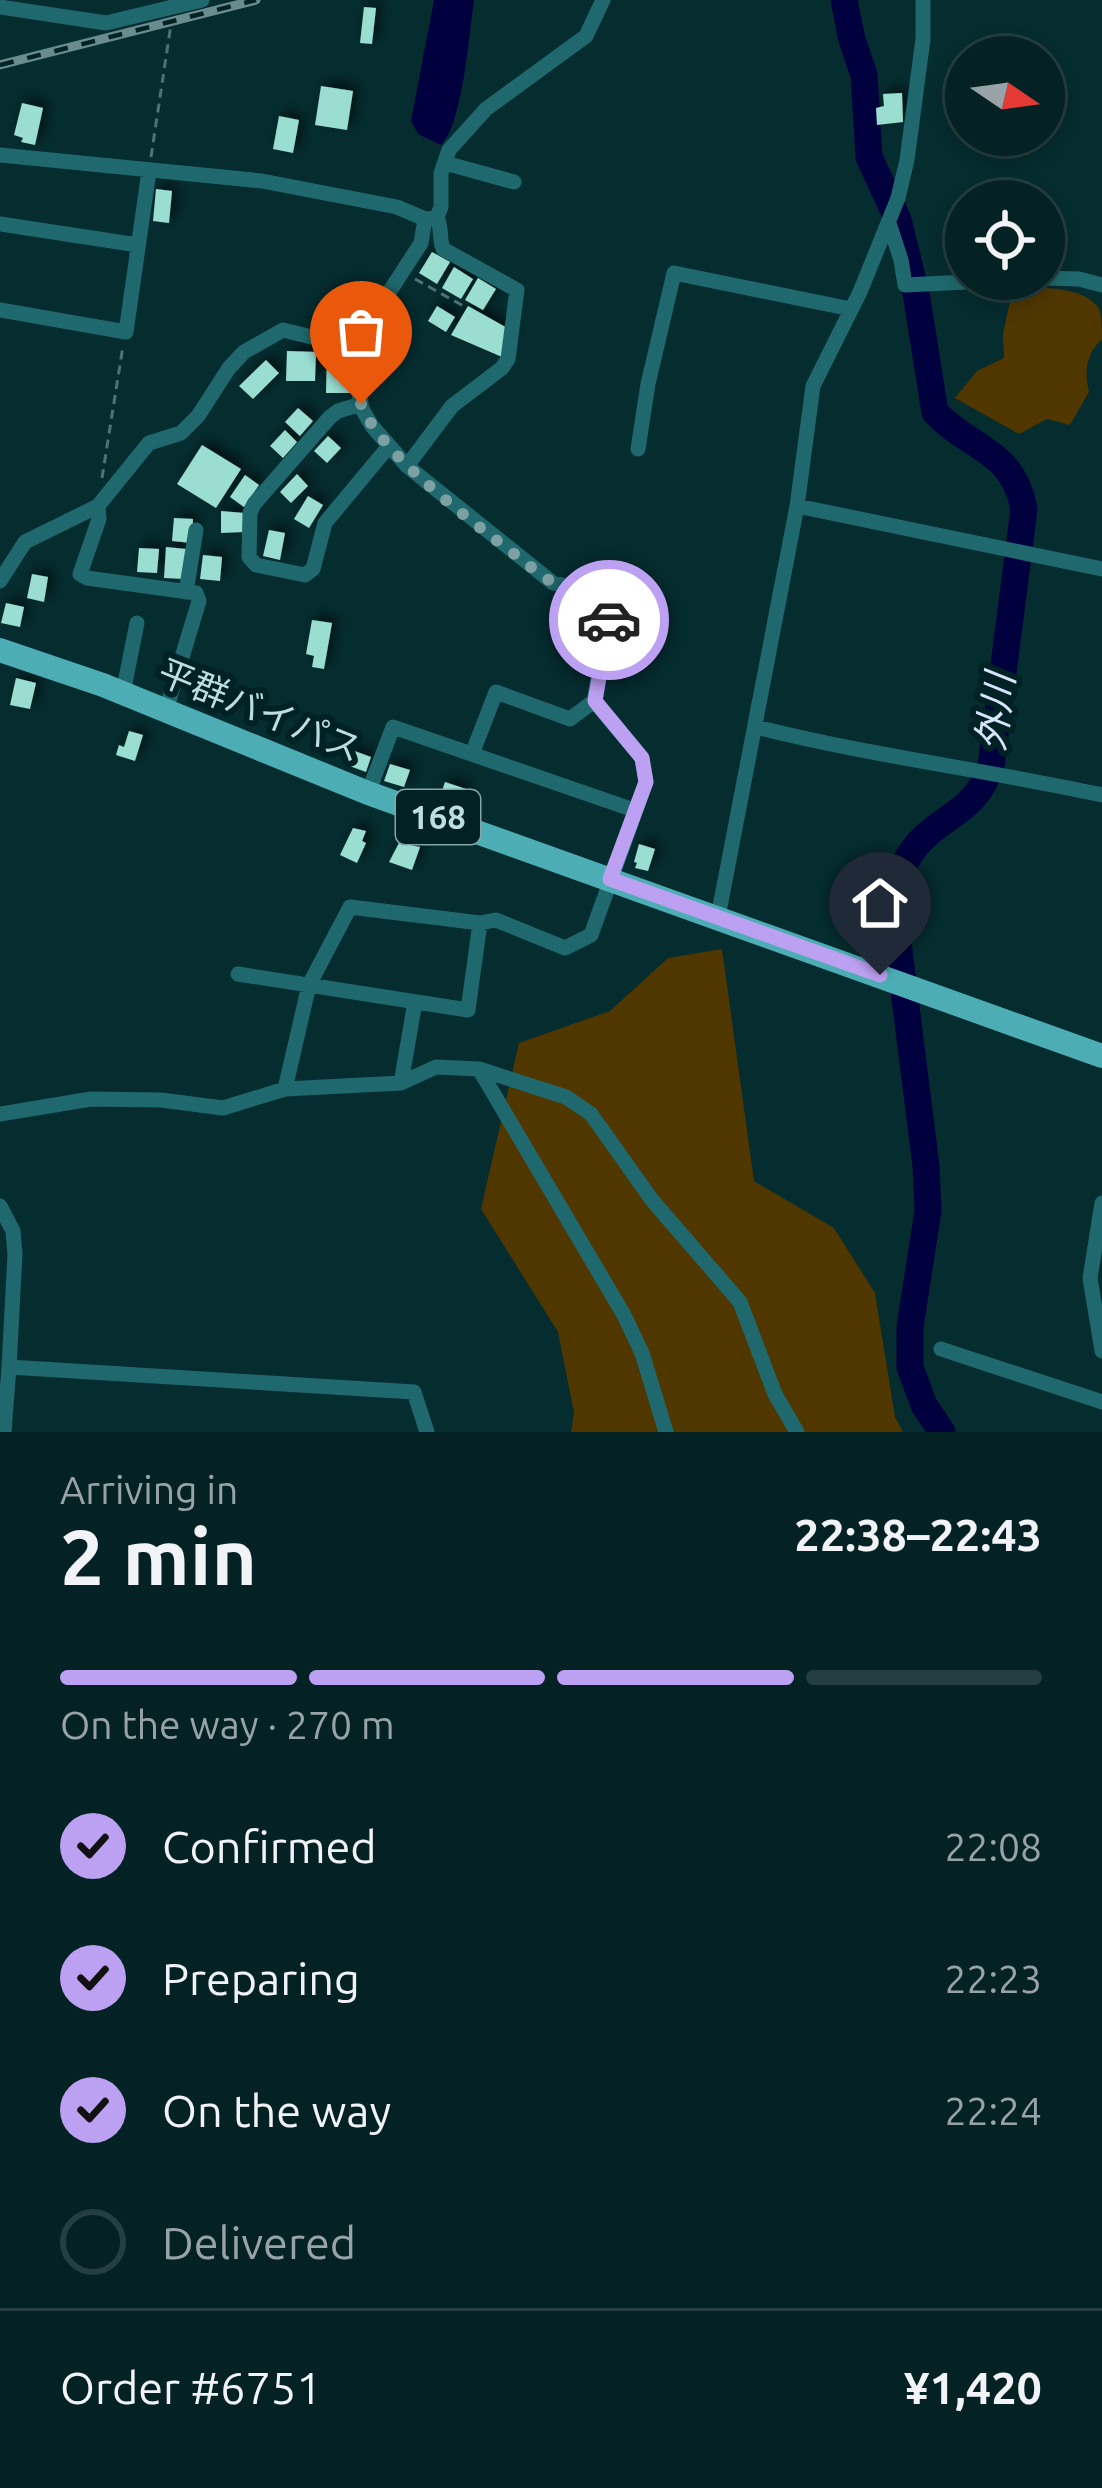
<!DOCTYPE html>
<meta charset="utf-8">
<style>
:root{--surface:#042123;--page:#122e30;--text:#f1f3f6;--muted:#97a3a6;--line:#253e41;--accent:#bca0f2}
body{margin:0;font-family:Ubuntu,"Noto Sans JP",sans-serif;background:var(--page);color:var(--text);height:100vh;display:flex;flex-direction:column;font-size:45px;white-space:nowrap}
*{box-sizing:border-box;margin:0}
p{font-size:39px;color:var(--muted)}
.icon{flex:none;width:66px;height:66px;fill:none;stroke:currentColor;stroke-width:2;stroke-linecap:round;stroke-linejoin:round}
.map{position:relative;height:1432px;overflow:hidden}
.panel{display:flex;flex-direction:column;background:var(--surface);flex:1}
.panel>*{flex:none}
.needle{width:78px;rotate:103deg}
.fabs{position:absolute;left:945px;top:36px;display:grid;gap:24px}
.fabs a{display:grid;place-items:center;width:120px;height:120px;border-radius:50%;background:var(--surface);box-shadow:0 6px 18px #0003,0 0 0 3px var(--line);font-size:60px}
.pin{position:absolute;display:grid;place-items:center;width:102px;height:102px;color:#fff;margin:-123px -51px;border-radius:50% 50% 50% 0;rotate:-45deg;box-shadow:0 0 12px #0007}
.pin .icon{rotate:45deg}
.courier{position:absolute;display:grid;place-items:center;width:120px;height:120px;margin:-60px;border:9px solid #bca0f2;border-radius:50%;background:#fff;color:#222;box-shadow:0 3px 15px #0007}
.overview em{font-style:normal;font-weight:700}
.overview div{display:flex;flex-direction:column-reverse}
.overview{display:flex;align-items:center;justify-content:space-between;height:204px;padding:0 60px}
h1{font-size:78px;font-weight:700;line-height:90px}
.bar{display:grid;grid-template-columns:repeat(4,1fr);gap:18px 12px;align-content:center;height:144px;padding:0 60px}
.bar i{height:15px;border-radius:9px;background:var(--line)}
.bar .selected{background:var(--accent)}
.bar p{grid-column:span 4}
.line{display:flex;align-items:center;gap:30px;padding:0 60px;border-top:3px solid var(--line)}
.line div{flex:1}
ol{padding:0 60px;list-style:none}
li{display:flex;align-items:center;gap:36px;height:132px}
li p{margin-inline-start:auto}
li .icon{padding:12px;border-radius:50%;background:var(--accent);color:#111;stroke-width:4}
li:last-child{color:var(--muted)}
li i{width:66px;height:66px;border:6px solid var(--line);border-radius:50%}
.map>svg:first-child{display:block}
</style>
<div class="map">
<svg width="1102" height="1432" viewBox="0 0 1102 1432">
<defs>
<filter id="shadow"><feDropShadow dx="5.5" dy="-5.5" stdDeviation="6" flood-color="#0009"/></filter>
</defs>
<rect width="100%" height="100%" fill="#052c2f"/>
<!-- green -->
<path fill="#503700" d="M1013 287C1037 288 1084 285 1099 309 1102 316 1102 330 1102 339 1086 354 1084 372 1089 392L1070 425 1047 419 1019 434 955 398 977 371 1004 358 1003 334Z
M722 949 754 1181 834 1228 875 1293 895 1417 903 1432H571L574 1413 558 1332 481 1209 519 1043 610 1011 668 958Z"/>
<!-- water -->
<path fill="#00003e" d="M434 0H474C469 33 463 124 441 145L418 134 411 121Z"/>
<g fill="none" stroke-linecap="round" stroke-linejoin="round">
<!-- river -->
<path stroke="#00003e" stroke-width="27" d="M844 0 852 40 864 75 869 157 898 220 916 293 935 412C970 450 1013 449 1024 509L991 766C975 817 933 816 909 856 899 872 897 893 894 911L926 1166 928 1211 910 1327V1367L924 1405 942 1432"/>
</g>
<!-- building -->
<path fill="#9aded1" filter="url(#shadow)" d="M364 7 376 8 372 44 360 43Z
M321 86 353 91 347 130 315 125Z
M902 93 903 122 877 125 876 108 884 106 883 94Z
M22 103 43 108 35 145 21 142 23 138 14 135Z
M279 116 299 120 293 153 273 149Z
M156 189 172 191 169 223 153 221Z
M432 252 450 262 437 284 419 273Z
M454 267 473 279 461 299 442 288Z
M478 278 496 289 483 310 465 300Z
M437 306 455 317 446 332 428 321Z
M468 306 509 329 502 357 451 335Z
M287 351 316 352 315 381H286Z
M327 351 357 352 356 393H326Z
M266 360 279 373 253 399 239 386Z
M298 408 313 421 300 436 285 422Z
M285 430 297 442 283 458 270 446Z
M328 436 341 448 327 463 314 451Z
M202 445 241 469 216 508 177 484Z
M297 474 308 486 291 503 280 492Z
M245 475 259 485 244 507 230 497Z
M308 496 323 505 309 528 294 519Z
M221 511 244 513V532L221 533Z
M174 518 193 519 192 543 172 541Z
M269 530 285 533 280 560 263 556Z
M166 547 186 549 184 579 164 578Z
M139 548 159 549 157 573 137 572Z
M203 555 222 557 220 581 200 579Z
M32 574 48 577 44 602 27 598Z
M6 603 24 607 20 627 1 623Z
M312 620 332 623 324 669 312 667 314 656 306 654Z
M16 678 36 683 30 709 10 705Z
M129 731 143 735 135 761 116 755 119 745 124 747Z
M349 749 371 757 366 772 344 764Z
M390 764 410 770 404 787 384 781Z
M445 782 466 789 460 804 439 800Z
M353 828 366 831 362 841 366 843 357 863 340 855Z
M399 843 420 847 412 870 389 862Z
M639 844 655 849 648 871 635 868 637 863 634 862Z"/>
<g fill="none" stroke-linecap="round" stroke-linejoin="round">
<!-- path -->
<path stroke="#4d7275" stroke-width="3" stroke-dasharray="9 6" stroke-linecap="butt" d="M151 157 171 24
M415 279 467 308
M102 478 123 346"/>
<!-- minor -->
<path stroke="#1f696e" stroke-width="15" d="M0 7 106 23 202 0
M0 155 262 181 397 207 425 219
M445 163 514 182
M428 219 437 217 441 207V173L449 150 486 109 586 36 603 0
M889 223 901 260 905 285 1029 279
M0 224 138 245
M1044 278 1079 279 1102 285
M0 310 126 332 149 171
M361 404 338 411 330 417 254 504 250 513 249 557 256 565 305 575 313 569 325 523 389 446
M638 449 648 384 674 273 851 309
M407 466 452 406 502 368 508 359 517 290 443 249C439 238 442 228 437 217
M98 506 99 519 80 574 87 578 196 593 199 601 166 710
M797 506 1102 569
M0 581 25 542 98 506 149 443 181 433 198 416 229 368 244 352 283 330 320 339 339 338 366 328 421 243 425 219
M186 592 196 530
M123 693 137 623
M756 727C871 756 987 770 1102 795
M472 754 496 692 570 719 594 701
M368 793 393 727 634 810
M718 917 797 506 813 386 860 292 898 198 907 160 923 39V0
M238 974 468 1010 480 923
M479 1069 624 1315 642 1353 666 1432
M401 1083 415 1002
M285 1089 309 985 350 907 480 923 496 920 565 948 591 935 646 782 642 758 594 701 613 595 553 583 407 466 372 426 362 409 359 394 369 349 366 328
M0 1114 91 1099 161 1100 223 1108 285 1089 401 1083 436 1067 479 1069 566 1097 591 1114 652 1200 740 1302 775 1394 797 1432
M1102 1203 1090 1278 1102 1351
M0 1206 13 1231 15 1254 9 1367
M941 1349 1102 1402
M4 1432 9 1367 414 1392 427 1432"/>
<!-- trunk -->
<path stroke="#4caeb4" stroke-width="24" d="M0 650 103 685 368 793 1102 1056"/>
<defs>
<path id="rail" d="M0 65 256 0"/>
</defs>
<!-- rail casing -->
<use href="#rail" stroke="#698d8f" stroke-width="9"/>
<!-- rail -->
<use href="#rail" stroke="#002225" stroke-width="4.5" stroke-dasharray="14" stroke-linecap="butt"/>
</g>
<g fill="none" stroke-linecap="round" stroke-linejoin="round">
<!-- done -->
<path stroke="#7da0a2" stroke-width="12" stroke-dasharray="0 21.6" d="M361 404C381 459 493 536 541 575L553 583 613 595 609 620"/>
<!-- route -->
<path stroke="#bca0f2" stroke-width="15" d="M609 620 595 701 642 758 646 782 610 879 880 975"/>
</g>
<g text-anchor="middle" stroke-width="12" stroke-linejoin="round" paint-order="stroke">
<!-- shield labels -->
<rect fill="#002225" stroke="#84a6a8" stroke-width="3" x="396" y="790" width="84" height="54" rx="9"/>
<g font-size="33" font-weight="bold" fill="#bddee0">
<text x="438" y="829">168</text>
</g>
<!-- street labels -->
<g font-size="36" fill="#bddee0" stroke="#002225">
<text transform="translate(260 710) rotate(22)" y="13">平群バイパス</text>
</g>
<!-- water labels -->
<g font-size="39" font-style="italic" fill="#d7e5fc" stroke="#002225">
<text transform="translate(995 712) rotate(-82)" y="14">外川</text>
</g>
</g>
</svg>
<div class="fabs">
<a><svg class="needle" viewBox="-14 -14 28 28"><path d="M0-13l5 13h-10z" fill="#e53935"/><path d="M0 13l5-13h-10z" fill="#97a3a6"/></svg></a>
<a><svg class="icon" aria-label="locate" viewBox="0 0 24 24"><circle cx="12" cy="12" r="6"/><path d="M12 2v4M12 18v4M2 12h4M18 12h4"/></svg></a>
</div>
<div class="pin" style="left:361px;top:404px;background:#ea580c"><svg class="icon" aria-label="bag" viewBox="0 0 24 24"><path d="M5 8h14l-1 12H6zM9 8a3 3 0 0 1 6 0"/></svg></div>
<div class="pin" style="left:880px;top:975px;background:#1f2937"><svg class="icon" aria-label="home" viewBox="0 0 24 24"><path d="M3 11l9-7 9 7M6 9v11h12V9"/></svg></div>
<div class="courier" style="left:609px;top:620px"><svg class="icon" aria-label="car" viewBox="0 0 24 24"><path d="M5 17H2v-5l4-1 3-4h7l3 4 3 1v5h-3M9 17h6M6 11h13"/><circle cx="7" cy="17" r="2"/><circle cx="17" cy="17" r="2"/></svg></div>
</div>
<section class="panel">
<div class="overview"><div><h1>2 min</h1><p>Arriving in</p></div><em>22:38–22:43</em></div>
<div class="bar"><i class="selected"></i><i class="selected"></i><i class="selected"></i><i></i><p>On the way · 270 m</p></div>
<ol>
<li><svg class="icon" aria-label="check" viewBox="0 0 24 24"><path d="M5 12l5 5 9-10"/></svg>Confirmed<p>22:08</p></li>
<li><svg class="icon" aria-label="check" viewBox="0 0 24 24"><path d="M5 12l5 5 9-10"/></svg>Preparing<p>22:23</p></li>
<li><svg class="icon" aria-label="check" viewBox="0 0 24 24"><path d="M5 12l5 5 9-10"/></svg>On the way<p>22:24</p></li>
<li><i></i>Delivered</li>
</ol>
<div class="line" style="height:156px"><div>Order #6751</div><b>¥1,420</b></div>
</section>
